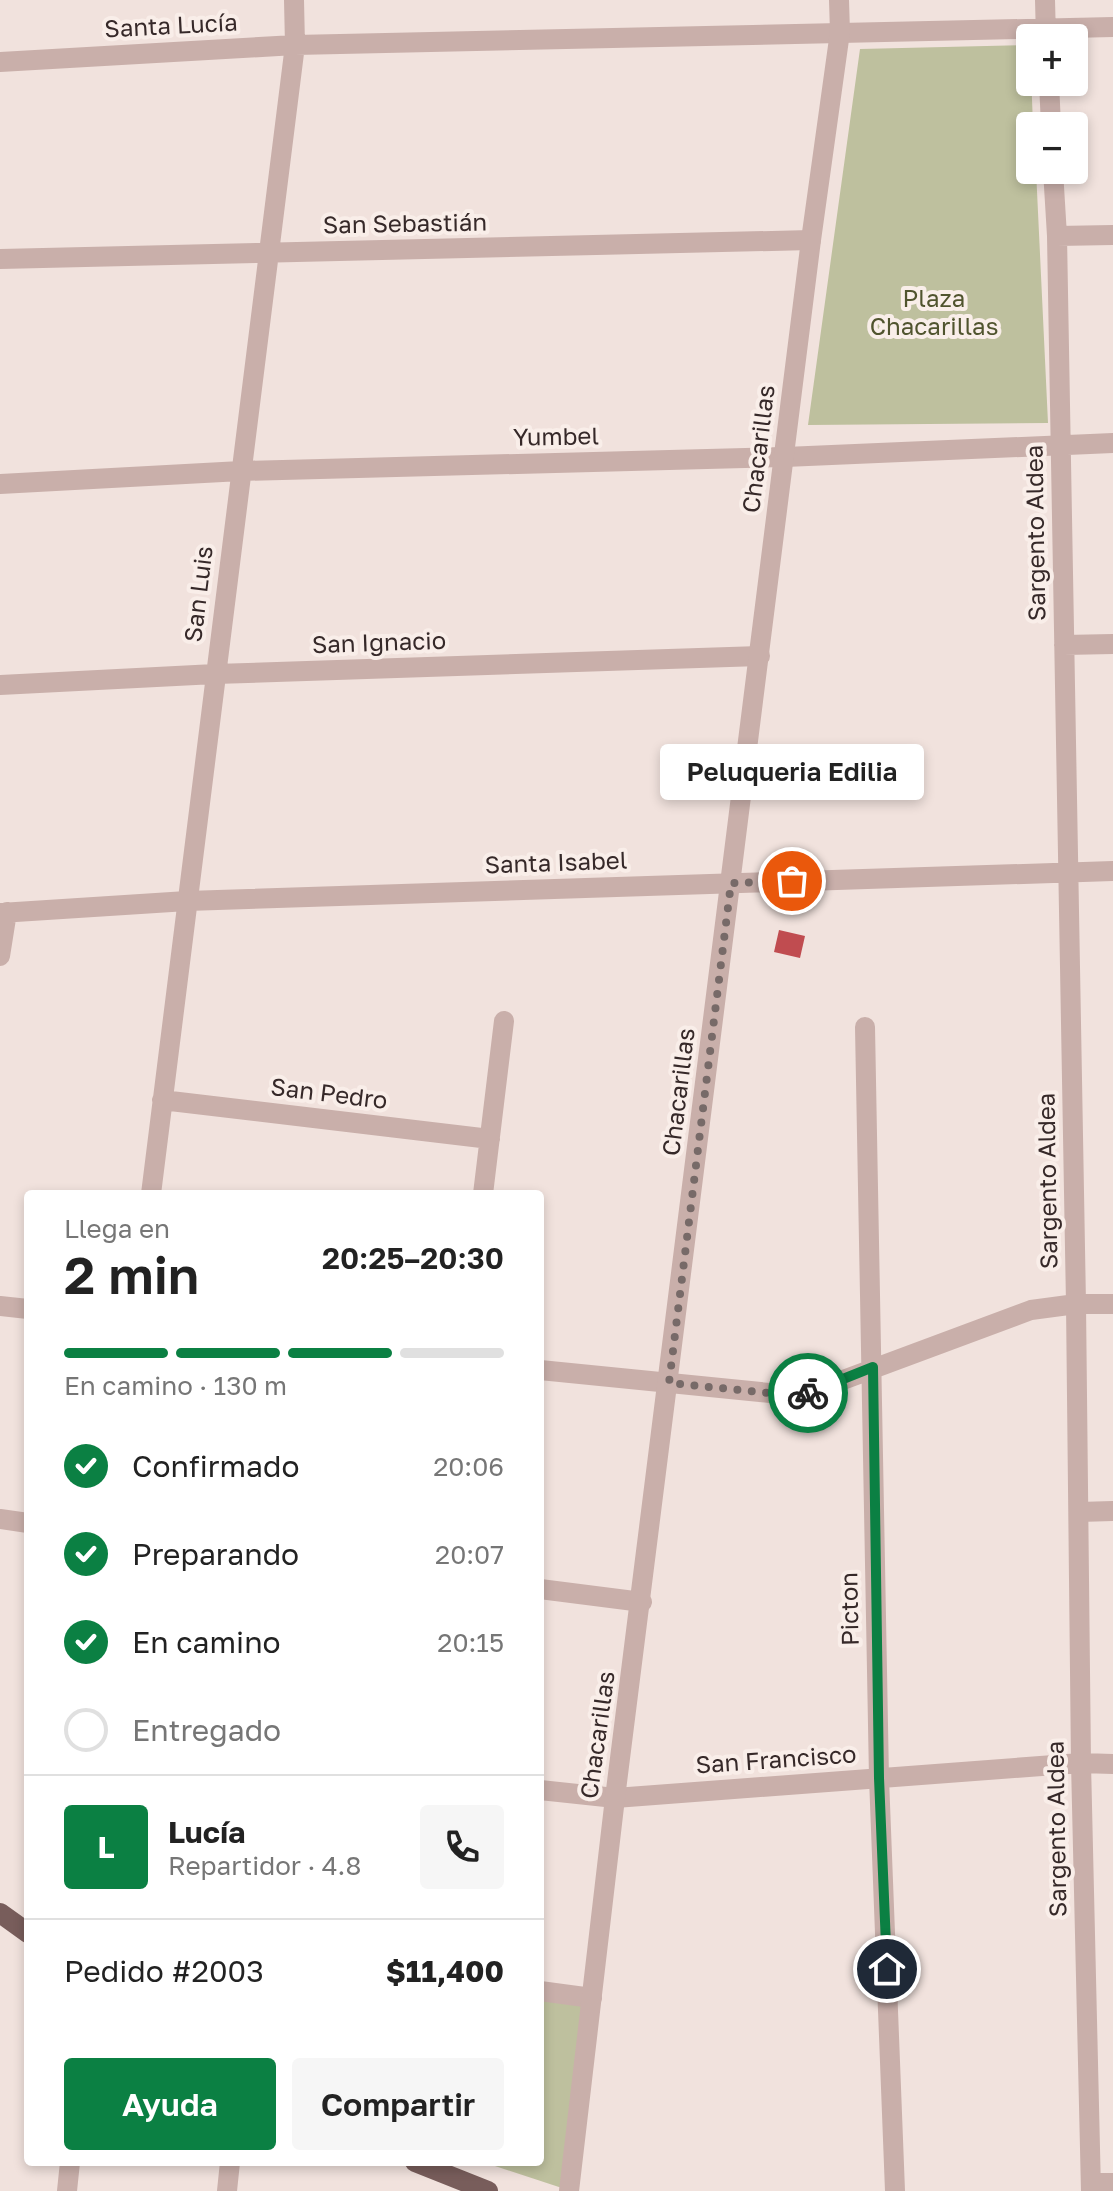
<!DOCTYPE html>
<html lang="es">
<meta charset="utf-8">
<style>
:root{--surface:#fff;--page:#f6f6f6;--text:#222;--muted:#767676;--line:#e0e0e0;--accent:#0b8043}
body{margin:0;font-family:"Golos Text",sans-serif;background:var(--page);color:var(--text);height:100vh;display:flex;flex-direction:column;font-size:30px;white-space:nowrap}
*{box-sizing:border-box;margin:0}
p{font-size:26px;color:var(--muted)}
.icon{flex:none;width:44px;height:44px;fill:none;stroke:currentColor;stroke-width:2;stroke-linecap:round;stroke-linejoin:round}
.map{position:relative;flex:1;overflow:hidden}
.details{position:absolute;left:24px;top:1190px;width:520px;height:976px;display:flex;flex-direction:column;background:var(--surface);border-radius:8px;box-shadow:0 4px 12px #0003}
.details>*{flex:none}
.tools{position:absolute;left:1016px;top:24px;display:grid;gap:16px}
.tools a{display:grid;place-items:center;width:72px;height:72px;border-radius:8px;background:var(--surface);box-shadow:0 4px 12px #0003;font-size:40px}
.pin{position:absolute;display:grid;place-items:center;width:68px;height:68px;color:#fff;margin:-34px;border:4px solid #fff;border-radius:50%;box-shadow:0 2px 8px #0007}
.courier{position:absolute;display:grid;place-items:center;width:80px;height:80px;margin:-40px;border:6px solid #0b8043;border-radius:50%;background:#fff;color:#222;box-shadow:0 2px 10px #0007}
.bubble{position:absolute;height:56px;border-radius:8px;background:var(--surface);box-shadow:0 4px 12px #0003;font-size:26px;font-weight:600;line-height:56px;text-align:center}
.headline em{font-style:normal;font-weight:600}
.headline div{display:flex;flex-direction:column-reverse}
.headline{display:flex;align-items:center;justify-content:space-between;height:136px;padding:0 40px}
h1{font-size:52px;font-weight:600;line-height:60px}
.bar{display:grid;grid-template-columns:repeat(4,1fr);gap:12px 8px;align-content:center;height:96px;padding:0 40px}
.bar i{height:10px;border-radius:6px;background:var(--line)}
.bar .active{background:var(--accent)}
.bar p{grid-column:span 4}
.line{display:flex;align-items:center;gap:20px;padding:0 40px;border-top:2px solid var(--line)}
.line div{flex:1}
.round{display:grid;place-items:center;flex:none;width:84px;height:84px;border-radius:8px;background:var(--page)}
ol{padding:0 40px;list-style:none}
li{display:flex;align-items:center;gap:24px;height:88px}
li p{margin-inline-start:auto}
li .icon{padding:8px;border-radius:50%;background:var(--accent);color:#fff;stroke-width:4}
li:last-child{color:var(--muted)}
li i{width:44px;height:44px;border:4px solid var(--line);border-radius:50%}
.button{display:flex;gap:16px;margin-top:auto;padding:16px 40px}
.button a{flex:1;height:92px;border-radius:8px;background:var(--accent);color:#fff;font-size:32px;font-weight:600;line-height:92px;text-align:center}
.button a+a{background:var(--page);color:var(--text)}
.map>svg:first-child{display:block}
</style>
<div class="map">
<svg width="1113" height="2191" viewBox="0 0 1113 2191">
<rect width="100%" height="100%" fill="#f1e2dd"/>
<!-- green -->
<path fill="#bec09e" d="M1030 45 1033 126H1030V170H1036L1048 423 808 425 860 49Z
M540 2000 587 2005 565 2189 483 2162H540Z"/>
<!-- building -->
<path fill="#c04c50" d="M779 930 805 936 800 958 774 952Z"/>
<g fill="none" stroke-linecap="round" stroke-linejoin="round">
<!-- minor -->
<path stroke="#c9afaa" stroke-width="20" d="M1045 0 1046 38
M0 62 295 45 1113 27
M1049 82 1051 126
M1053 170 1057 236 1076 1304 1081 1763 1091 2191
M1057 236 1113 235
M0 259 811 240
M0 484 241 471 785 457 1113 443
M1064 645 1113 644
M0 685 215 674 760 656
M0 913 187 901 1113 871
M0 956 7 912
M865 1027 879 1778 895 2191
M162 1100 490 1139
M151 1194 295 45 294 0
M483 1194 504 1021
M0 1306 28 1309
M540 1370 800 1396 1031 1310 1076 1304H1113
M1079 1512 1113 1511
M0 1519 28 1523
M540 1589 642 1602
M540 1790 615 1798 1081 1763 1113 1764
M540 1991 592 1998
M1091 2183H1113
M67 2191 70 2162
M227 2191 230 2162"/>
<!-- tertiary -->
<path stroke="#c9afaa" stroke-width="20" d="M569 2191 615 1798 811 240 840 32 839 0"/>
<!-- primary -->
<path stroke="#785d5b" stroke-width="20" d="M0 1913 28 1933
M415 2162 488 2191"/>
</g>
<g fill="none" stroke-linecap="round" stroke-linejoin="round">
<!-- done -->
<path stroke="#776a68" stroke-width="8" stroke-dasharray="0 14.4" d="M792 881 731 883 669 1383 800 1396 808 1393"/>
<!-- route -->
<path stroke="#0b8043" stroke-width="10" d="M808 1393 873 1367 879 1778 887 1969"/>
</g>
<g text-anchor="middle" stroke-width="8" stroke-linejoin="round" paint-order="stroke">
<!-- street labels -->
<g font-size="24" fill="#362929" stroke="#f9eee9">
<text transform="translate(171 26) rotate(-3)" y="8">Santa Lucía</text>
<text transform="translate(405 224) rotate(-1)" y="8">San Sebastián</text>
<text transform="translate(556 437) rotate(-1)" y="8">Yumbel</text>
<text transform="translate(759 449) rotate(-83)" y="8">Chacarillas</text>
<text transform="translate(1036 533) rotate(-91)" y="8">Sargento Aldea</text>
<text transform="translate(199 594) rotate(-83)" y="8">San Luis</text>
<text transform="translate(379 643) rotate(-2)" y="8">San Ignacio</text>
<text transform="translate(556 863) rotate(-2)" y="8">Santa Isabel</text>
<text transform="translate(679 1092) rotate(-83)" y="8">Chacarillas</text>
<text transform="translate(329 1094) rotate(7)" y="8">San Pedro</text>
<text transform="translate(1048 1181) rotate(-91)" y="8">Sargento Aldea</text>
<text transform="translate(850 1609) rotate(-91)" y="8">Picton</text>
<text transform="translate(598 1735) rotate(-82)" y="8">Chacarillas</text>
<text transform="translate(776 1760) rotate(-4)" y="8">San Francisco</text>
<text transform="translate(1057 1829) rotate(-91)" y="8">Sargento Aldea</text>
</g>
<!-- park labels -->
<g font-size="24" fill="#50542e" stroke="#f9eee9">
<text x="934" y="307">Plaza<tspan x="934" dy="28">Chacarillas</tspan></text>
</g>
</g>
</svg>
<div class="tools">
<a>+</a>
<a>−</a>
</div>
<div class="pin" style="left:792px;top:881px;background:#ea580c"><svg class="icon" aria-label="bag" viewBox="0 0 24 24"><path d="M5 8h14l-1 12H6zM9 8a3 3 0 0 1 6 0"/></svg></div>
<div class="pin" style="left:887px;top:1969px;background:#1f2937"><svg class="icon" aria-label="home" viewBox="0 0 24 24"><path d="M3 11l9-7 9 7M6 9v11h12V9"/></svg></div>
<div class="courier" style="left:808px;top:1393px"><svg class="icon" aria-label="bike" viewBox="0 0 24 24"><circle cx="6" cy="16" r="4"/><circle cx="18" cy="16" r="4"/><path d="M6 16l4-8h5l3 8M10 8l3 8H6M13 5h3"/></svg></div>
<div class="bubble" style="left:660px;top:744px;width:264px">Peluqueria Edilia</div>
<section class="details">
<div class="headline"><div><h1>2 min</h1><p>Llega en</p></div><em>20:25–20:30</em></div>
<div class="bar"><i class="active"></i><i class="active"></i><i class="active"></i><i></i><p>En camino · 130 m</p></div>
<ol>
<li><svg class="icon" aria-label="check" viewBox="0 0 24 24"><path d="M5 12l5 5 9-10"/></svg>Confirmado<p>20:06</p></li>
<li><svg class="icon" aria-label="check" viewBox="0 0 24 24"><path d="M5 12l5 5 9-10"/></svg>Preparando<p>20:07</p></li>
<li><svg class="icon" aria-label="check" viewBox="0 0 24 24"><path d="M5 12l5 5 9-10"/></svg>En camino<p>20:15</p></li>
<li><i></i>Entregado</li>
</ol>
<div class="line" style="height:144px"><b class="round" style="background:var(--accent);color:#fff">L</b><div><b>Lucía</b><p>Repartidor · 4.8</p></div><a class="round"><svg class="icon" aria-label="phone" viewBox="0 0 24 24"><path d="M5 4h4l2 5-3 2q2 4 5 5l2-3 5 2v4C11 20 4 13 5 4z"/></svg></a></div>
<div class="line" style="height:104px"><div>Pedido #2003</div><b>$11,400</b></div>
<div class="button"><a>Ayuda</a><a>Compartir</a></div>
</section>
</div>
